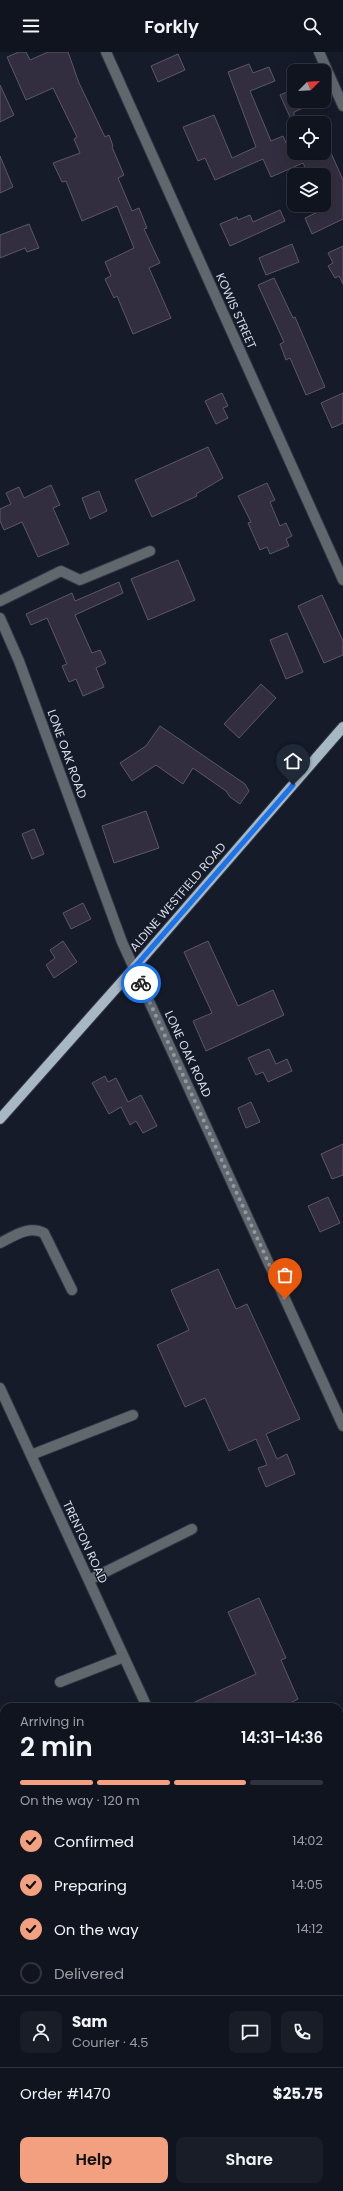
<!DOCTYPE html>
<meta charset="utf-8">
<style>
:root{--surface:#10141f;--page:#191d28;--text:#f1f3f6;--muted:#9c9ea4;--line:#30333d;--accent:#f2a080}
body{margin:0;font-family:Poppins,sans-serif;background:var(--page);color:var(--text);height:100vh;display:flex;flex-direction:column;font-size:15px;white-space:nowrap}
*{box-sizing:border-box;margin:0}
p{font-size:13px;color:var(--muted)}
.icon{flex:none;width:22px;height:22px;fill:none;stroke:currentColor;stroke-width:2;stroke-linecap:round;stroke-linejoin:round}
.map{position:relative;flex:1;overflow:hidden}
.sheet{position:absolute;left:0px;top:1651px;width:343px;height:488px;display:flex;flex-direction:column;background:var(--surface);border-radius:12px 12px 0 0;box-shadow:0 4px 16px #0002,0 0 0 1px var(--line)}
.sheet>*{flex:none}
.needle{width:26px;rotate:66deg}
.buttons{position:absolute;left:287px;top:12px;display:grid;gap:8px}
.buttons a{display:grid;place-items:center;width:44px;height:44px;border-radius:8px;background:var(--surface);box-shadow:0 4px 16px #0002,0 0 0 1px var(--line);font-size:20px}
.pin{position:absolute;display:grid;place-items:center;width:34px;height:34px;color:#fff;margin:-41px -17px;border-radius:50% 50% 50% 0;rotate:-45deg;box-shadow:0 0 4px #0007}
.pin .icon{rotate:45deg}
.courier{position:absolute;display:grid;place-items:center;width:40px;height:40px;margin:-20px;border:3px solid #1a73e8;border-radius:50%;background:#fff;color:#222;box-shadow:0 1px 5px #0007}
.summary em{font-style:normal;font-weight:600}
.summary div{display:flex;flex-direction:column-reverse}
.summary{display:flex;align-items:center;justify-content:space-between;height:68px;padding:0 20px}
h1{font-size:26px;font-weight:600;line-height:30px}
.bar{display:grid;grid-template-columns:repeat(4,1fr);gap:6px 4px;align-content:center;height:48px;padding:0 20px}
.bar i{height:5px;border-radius:3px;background:var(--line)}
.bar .current{background:var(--accent)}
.bar p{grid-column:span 4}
.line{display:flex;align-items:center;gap:10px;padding:0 20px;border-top:1px solid var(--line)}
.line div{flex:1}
.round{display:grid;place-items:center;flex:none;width:42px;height:42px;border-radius:8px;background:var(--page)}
ol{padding:0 20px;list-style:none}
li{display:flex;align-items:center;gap:12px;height:44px}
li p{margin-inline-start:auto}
li .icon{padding:4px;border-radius:50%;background:var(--accent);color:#111;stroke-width:4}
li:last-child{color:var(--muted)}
li i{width:22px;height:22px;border:2px solid var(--line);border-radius:50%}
.button{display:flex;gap:8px;margin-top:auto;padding:8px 20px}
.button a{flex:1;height:46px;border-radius:8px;background:var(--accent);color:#111;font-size:16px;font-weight:600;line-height:46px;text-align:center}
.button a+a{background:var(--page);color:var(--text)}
header{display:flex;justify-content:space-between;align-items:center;height:52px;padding:0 20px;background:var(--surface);font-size:18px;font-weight:600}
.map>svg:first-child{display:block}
</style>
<header><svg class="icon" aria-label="menu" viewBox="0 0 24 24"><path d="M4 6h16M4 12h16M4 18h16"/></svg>Forkly<svg class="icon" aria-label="search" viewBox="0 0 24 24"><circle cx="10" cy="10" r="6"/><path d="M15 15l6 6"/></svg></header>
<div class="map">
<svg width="343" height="2139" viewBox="0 0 343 2139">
<rect width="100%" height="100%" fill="#151b29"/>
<!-- building -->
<path fill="#322e3f" stroke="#5b576a" d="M19 0H26L30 8 48 0H68L79 31 105 85 109 83 113 94 112 95 124 123 118 126 132 159 139 156 147 176 144 177 160 211 149 216 171 266 133 282 117 244 114 246 105 227 111 224 105 210 134 196 117 154 82 169 66 129 62 130 53 111 80 101 74 87 77 85 53 36 26 48 7 5Z
M178 2 185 18 158 30 151 14Z
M249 12 253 21 269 15 275 29 250 39 271 89 283 84 287 93 294 90V101H331L343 128V167L312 182 305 166 324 157V123H309L303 111 271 125 263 107 215 128 205 106 198 109 183 75 214 63 232 106 256 95 228 20Z
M0 33 14 63 0 70Z
M294 37V49H319L294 60V74L280 43Z
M0 104 13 135 0 141Z
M280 158 285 169 230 194 220 172 237 165 238 168 250 163 253 170Z
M29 172 39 196 27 200 25 196 0 206V183Z
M292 192 299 210 266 223 259 206Z
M343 194V232L339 224 335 226 328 214 333 211 328 201Z
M274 226 293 266 295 265 325 335 306 343 290 306 286 308 280 292 284 290 258 233Z
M222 341 228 354 223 356 228 366 216 372 205 349Z
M343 341V371L332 376 321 351Z
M208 395 223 426 196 442 197 444 152 465 135 428Z
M267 431 275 448 270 450 280 474 286 471 292 484 286 487 289 494 270 502 267 495 260 498 248 471 251 470 238 444Z
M51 433 60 453 53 456 69 492 38 505 22 470 4 478 0 469V457L11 452 6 441 19 435 24 446Z
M99 439 107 459 90 467 82 446Z
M178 508 195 548 148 568 131 527Z
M119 530 123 541 75 563 92 601 100 598 106 611 96 616 104 635 83 644 76 627 69 630 62 614 67 612 47 566 31 573 26 562 72 541 75 549Z
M322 543 343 589V603L324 611 298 554Z
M287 581 303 620 286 627 270 588Z
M261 632 276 646 239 686 224 672Z
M160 674 245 732 249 739 240 752 230 745 226 739 193 716 183 732 156 713 132 729 120 711 146 694Z
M146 759 159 796 114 811 102 774Z
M34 777 44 802 32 807 22 782Z
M83 851 91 867 71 877 63 861Z
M63 889 77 910 54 926 46 913 55 906 50 898Z
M208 889 238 954 273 938 284 963 206 999 193 969 212 961 184 900Z
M269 997 276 1012 287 1007 292 1019 268 1030 263 1020 256 1023 248 1006Z
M105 1024 108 1030 116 1026 128 1050 141 1043 157 1074 143 1081 136 1069 130 1073 121 1055 109 1062 92 1031Z
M251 1050 260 1070 246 1076 238 1056Z
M343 1092V1123L332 1127 321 1102Z
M328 1145 340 1171 320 1180 308 1154Z
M218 1217 236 1257 247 1252 300 1367 266 1382 277 1407 287 1402 295 1422 266 1435 258 1416 267 1413 256 1387 229 1399 205 1346 185 1355 157 1293 189 1278 171 1238Z
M259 1546 286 1606 281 1608 298 1647 282 1655H184L256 1622 228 1560Z"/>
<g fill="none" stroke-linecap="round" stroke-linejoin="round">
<defs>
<path id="minor" d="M106 0 343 528
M319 0 343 54
M0 549 61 519 80 528 150 499
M0 566 19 609 122 890 343 1374
M0 1191C14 1184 29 1173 44 1181L72 1238
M0 1336 147 1655
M31 1403 133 1363
M89 1528 192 1477
M60 1630 124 1605
M339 1816 343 1814
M0 1828 4 1837
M0 1972 4 1971
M339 2086 343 2095"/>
<path id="major" d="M0 1067 134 916 343 675
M0 2061 4 2070
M33 2135 35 2139"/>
</defs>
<!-- minor casing -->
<use href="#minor" stroke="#303643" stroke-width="12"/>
<!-- major casing -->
<use href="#major" stroke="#303643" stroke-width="12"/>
<!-- minor -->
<use href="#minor" stroke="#60686e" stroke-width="10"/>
<!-- major -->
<use href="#major" stroke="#a7b7c3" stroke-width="10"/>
</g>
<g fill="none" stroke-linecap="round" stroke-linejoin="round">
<!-- done -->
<path stroke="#9498a4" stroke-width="4" stroke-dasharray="0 7.2" d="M141 931 285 1247"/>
<!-- route -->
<path stroke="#1a73e8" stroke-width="5" d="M141 931 134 916 293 733"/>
</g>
<g text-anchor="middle" stroke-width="3" stroke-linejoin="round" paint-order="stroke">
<!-- street labels -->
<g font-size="12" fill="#d8dce6" stroke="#151b29">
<text transform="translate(236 259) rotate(66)" y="4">KOWIS STREET</text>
<text transform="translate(67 702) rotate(70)" y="4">LONE OAK ROAD</text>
<text transform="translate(178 845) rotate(-49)" y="4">ALDINE WESTFIELD ROAD</text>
<text transform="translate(188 1002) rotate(65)" y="4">LONE OAK ROAD</text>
<text transform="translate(85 1490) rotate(65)" y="4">TRENTON ROAD</text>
</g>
</g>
</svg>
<div class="buttons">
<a><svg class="needle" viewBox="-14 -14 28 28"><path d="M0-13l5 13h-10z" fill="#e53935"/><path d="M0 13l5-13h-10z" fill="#9c9ea4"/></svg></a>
<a><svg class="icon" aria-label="locate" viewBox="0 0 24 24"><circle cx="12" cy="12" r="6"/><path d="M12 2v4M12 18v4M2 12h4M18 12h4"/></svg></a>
<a><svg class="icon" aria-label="layers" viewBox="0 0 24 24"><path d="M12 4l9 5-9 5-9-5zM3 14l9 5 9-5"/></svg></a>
</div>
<div class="pin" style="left:285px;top:1247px;background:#ea580c"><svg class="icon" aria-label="bag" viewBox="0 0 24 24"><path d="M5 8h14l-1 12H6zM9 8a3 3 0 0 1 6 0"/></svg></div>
<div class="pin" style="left:293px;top:733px;background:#1f2937"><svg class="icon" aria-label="home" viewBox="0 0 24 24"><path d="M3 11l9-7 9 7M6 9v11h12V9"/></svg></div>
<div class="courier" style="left:141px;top:931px"><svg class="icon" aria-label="bike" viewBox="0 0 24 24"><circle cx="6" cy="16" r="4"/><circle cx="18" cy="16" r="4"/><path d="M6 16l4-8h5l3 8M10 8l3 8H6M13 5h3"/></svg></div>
<section class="sheet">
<div class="summary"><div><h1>2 min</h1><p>Arriving in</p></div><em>14:31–14:36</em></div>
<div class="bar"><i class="current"></i><i class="current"></i><i class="current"></i><i></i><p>On the way · 120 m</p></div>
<ol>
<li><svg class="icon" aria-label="check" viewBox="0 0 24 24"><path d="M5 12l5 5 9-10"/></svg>Confirmed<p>14:02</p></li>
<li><svg class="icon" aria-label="check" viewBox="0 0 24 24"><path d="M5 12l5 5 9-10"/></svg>Preparing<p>14:05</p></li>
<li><svg class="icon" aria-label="check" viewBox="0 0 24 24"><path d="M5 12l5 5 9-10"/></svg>On the way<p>14:12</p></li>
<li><i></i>Delivered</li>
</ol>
<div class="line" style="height:72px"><a class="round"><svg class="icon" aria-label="person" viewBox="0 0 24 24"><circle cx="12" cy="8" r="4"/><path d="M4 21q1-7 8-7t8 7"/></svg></a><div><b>Sam</b><p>Courier · 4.5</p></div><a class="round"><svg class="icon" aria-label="chat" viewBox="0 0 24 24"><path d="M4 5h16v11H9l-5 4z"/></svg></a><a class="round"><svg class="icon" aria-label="phone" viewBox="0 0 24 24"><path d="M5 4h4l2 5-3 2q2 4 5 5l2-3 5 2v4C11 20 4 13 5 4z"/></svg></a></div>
<div class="line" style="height:52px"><div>Order #1470</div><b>$25.75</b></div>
<div class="button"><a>Help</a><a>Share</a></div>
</section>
</div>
